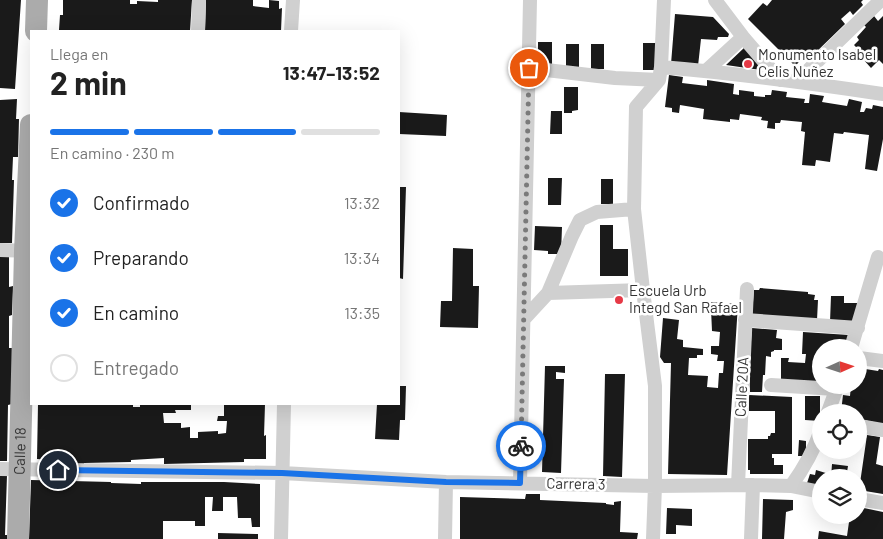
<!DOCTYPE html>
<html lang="es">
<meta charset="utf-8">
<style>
:root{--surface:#fff;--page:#f2f2f2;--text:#222;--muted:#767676;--line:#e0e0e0;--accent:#1a73e8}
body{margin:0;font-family:Barlow,sans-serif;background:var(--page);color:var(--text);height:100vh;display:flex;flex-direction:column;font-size:19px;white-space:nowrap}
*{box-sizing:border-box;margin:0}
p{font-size:16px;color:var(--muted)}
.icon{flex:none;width:28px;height:28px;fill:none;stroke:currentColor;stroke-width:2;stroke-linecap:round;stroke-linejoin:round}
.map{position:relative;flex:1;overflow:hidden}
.drawer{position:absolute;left:30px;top:30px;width:370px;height:375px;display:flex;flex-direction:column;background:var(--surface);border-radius:0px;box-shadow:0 5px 20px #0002}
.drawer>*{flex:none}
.needle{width:32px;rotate:87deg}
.tools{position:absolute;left:812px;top:339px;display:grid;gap:10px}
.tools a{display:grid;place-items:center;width:55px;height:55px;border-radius:50%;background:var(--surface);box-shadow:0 5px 20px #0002;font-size:25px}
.pin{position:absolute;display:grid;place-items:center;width:42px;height:42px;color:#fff;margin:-21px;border:2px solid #fff;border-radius:50%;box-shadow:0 1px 5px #0007}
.courier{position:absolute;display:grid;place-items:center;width:50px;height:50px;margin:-25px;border:4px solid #1a73e8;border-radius:50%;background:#fff;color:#222;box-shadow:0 1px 6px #0007}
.summary em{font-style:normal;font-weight:700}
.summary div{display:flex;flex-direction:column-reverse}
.summary{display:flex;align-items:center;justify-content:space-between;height:85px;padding:0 20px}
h1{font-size:32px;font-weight:700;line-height:38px}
.bar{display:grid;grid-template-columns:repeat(4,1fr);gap:8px 5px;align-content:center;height:60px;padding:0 20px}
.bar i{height:6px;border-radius:4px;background:var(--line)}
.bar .current{background:var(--accent)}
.bar p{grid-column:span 4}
ol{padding:0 20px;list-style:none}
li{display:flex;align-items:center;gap:15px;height:55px}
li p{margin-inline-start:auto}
li .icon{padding:5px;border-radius:50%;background:var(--accent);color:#fff;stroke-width:4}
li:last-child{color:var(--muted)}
li i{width:28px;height:28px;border:2px solid var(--line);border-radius:50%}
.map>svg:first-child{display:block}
</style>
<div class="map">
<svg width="883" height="539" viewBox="0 0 883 539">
<rect width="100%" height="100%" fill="#fff"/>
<!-- building -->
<path fill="#1a1a1a" d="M0 0H21L15 89 0 88Z
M63 0H130V4H137V1L158 2V0H192L190 31H65V30H59L60 15H63Z
M206 0H253V6L269 8V0L279 1V9L282 8 281 31H205Z
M772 0H863L861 2 863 5 853 15 850 11 841 19 845 24 809 59 805 56 795 66 748 19 763 3 767 6Z
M675 14 713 17 729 34 728 37H718L717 40 701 39 698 66 671 64Z
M874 16 878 21 883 16V64L879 60 871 68 855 50 857 48 854 45 859 40 857 37 866 27 864 25Z
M538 42H552V66H538Z
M643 43H657V70H643Z
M566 44H579V67H566Z
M591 44H604V69H591Z
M745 47 767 71 726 65Z
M669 75 683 77 682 83 707 86V80L734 84 733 94 739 95V90L754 92V96L765 97V95H771L772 90 787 92 786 97 805 99 804 103H809L810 94 824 96 822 102 847 106 849 99 862 102 860 112H864L866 108 872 109 873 105 883 107V139L877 171 865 169 869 135 844 132 843 134 834 133 830 162 816 160 815 166 802 165 805 132 801 131 802 122 781 120 780 123H775V129L767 128 768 121 761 120 762 117 740 114 739 120 730 119V122L703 119 704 109 680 105 679 113 672 112V108L665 107Z
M564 87H578V110L572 111V113H564Z
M17 99 16 119H19L18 157H13L12 180H14L12 243H0V100Z
M551 111H562V134H550Z
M399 112 447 115 446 136 399 134Z
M548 178H562L561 205H548Z
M601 179H613V204H601Z
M399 187H406L403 279 399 278Z
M600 225H613V249H628V276H600Z
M535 226 562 227 561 254H548V251L534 250Z
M453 248 473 249V286H479L478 328 440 327 441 301H452Z
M0 255H9V287L13 286 12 315 9 316V348H13L12 404 8 405 7 461H0Z
M760 288 808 292V294L815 295 814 300H818L817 320 752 315 754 290H759Z
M831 296H844V303H857V322H830Z
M708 302 738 304 727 475 668 474 671 363H664L660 357 663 318 679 320 677 339 683 340V347L703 349V355H697V358H689L688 375 708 376 707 387 718 388 719 373H723L724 361H717L718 355 711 354V346H719L720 332 712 331 711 309 707 310Z
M752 328 777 330 776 338 782 339V350H774V351L771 352V357L766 356 765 375H763L762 392H750L749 368Z
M803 332 849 335 848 347 821 348V383L781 382V358H789L788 362 805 363 806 354H802Z
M545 366H565V373L556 372V379H564L561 473 542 472Z
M859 368 878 371 879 369 883 370V424L859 419V412H841L843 395 850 396 851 385H859Z
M605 374H625L622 477 603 476Z
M399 386H406L405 420H400L399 440 375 439 377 404H399Z
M749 395 792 397V454H772V458H774V465H783V474H750V470H748V439H768V436H770L771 433H775V411H749Z
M805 396H820V421L805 420Z
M38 404H133V407H140V404H191V410H175L176 413H163L164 423H181V428L190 427V438H198V432L218 431V434L226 433 227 421H217L218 416H224V404H265L264 436 266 435V459H244V462L164 464V458L131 460V462L84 463V464L70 465 69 461 37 459Z
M867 435 880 437 876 464 883 466V494L859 490Z
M799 440 806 441V456H798Z
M828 450H844L843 457 828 455Z
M832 464 848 466 846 478H831Z
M816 470 829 474 827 478H821V487L807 483 810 474 815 475Z
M0 475H7L5 535H7V539H0Z
M31 480 111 482V483L141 484V482H224L260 484V527H252L251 518H238L237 497H223V511H212L213 497H205V526H195V521H163V539H29Z
M526 494H540V500L606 503V504L614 505V502L621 501 620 532 638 533 637 539H460V497L525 499Z
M763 499 793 500V510L786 512 784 539H762Z
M859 507 883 512V539H818L819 531 847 536 850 515H859Z
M667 508 692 509V526L676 525V534H666Z
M218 533 258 534V539H218Z"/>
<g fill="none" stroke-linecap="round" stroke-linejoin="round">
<!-- street -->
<path stroke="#d0d0d0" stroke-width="14" d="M715 0 743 37 780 80
M198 31 199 0
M291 31 293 0
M661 67C735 73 809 83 883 94
M529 68 615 78 659 80
M706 71 743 37
M797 81 881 0
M0 250 31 251
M548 293 572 236 580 220 597 212 634 209
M524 319 548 293 643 290
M745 320 858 328
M851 348 878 257
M859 358 883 361
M771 385 836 389
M828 412 838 385
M859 426 883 430
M0 469 282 473 446 482 655 486 753 485 791 486 821 492
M520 483 530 0
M738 485 747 289
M791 486C804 468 814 450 821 430
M859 499 883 503
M281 539 284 404
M445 539 446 482
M653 539 655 486V386L643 290 634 209 636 107 659 80 661 67 664 0
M751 539 753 485"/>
<!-- primary -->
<g stroke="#ababab" stroke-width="22">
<path d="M36 31 37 0"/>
<path id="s1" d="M18 539 25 251 31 125"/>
</g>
</g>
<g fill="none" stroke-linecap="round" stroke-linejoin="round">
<!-- done -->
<path stroke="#7a7a7a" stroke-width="5" stroke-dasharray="0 9" d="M521 446 529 68"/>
<!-- route -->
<path stroke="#1a73e8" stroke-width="6" d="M58 470 282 473 446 482 520 483 521 446"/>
</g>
<!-- markers -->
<g fill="#e63946" stroke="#fff" stroke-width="2">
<circle cx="748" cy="64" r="5"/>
<circle cx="619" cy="300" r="5"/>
</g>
<g text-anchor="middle" stroke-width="5" stroke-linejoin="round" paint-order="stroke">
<!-- poi labels -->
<g font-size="15" fill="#333" stroke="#fff" text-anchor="start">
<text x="758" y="60">Monumento Isabel<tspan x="758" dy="17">Celis Nuñez</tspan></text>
<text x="629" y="296">Escuela Urb<tspan x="629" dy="17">Integd San Rafael</tspan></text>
</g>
<!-- street labels -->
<g font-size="15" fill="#333" stroke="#fff">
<text transform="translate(742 387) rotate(-87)" y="5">Calle 20A</text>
<text dy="5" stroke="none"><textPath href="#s1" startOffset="88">Calle 18</textPath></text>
<text transform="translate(576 484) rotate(1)" y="5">Carrera 3</text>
</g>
</g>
</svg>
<div class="tools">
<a><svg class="needle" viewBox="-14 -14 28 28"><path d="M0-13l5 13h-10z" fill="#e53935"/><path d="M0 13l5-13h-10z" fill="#767676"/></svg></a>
<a><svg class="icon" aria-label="locate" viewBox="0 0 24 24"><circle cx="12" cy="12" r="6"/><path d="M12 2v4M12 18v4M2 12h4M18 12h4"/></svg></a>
<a><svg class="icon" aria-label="layers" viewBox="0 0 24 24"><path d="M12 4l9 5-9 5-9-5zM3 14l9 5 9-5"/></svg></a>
</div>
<div class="pin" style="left:529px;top:68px;background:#ea580c"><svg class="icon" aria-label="bag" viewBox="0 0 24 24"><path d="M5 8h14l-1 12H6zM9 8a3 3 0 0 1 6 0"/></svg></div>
<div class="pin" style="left:58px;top:470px;background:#1f2937"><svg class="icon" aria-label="home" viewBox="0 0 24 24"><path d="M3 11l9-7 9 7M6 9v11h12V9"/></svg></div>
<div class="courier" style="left:521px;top:446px"><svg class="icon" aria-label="bike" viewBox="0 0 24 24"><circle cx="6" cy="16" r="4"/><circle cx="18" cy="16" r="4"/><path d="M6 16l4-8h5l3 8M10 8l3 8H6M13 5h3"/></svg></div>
<section class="drawer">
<div class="summary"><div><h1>2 min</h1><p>Llega en</p></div><em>13:47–13:52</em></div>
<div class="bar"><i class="current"></i><i class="current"></i><i class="current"></i><i></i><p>En camino · 230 m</p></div>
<ol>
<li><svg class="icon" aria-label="check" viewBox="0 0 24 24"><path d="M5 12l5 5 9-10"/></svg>Confirmado<p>13:32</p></li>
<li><svg class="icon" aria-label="check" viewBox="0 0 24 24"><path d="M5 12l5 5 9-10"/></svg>Preparando<p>13:34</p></li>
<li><svg class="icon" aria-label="check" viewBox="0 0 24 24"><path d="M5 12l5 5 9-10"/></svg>En camino<p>13:35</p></li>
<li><i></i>Entregado</li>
</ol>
</section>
</div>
